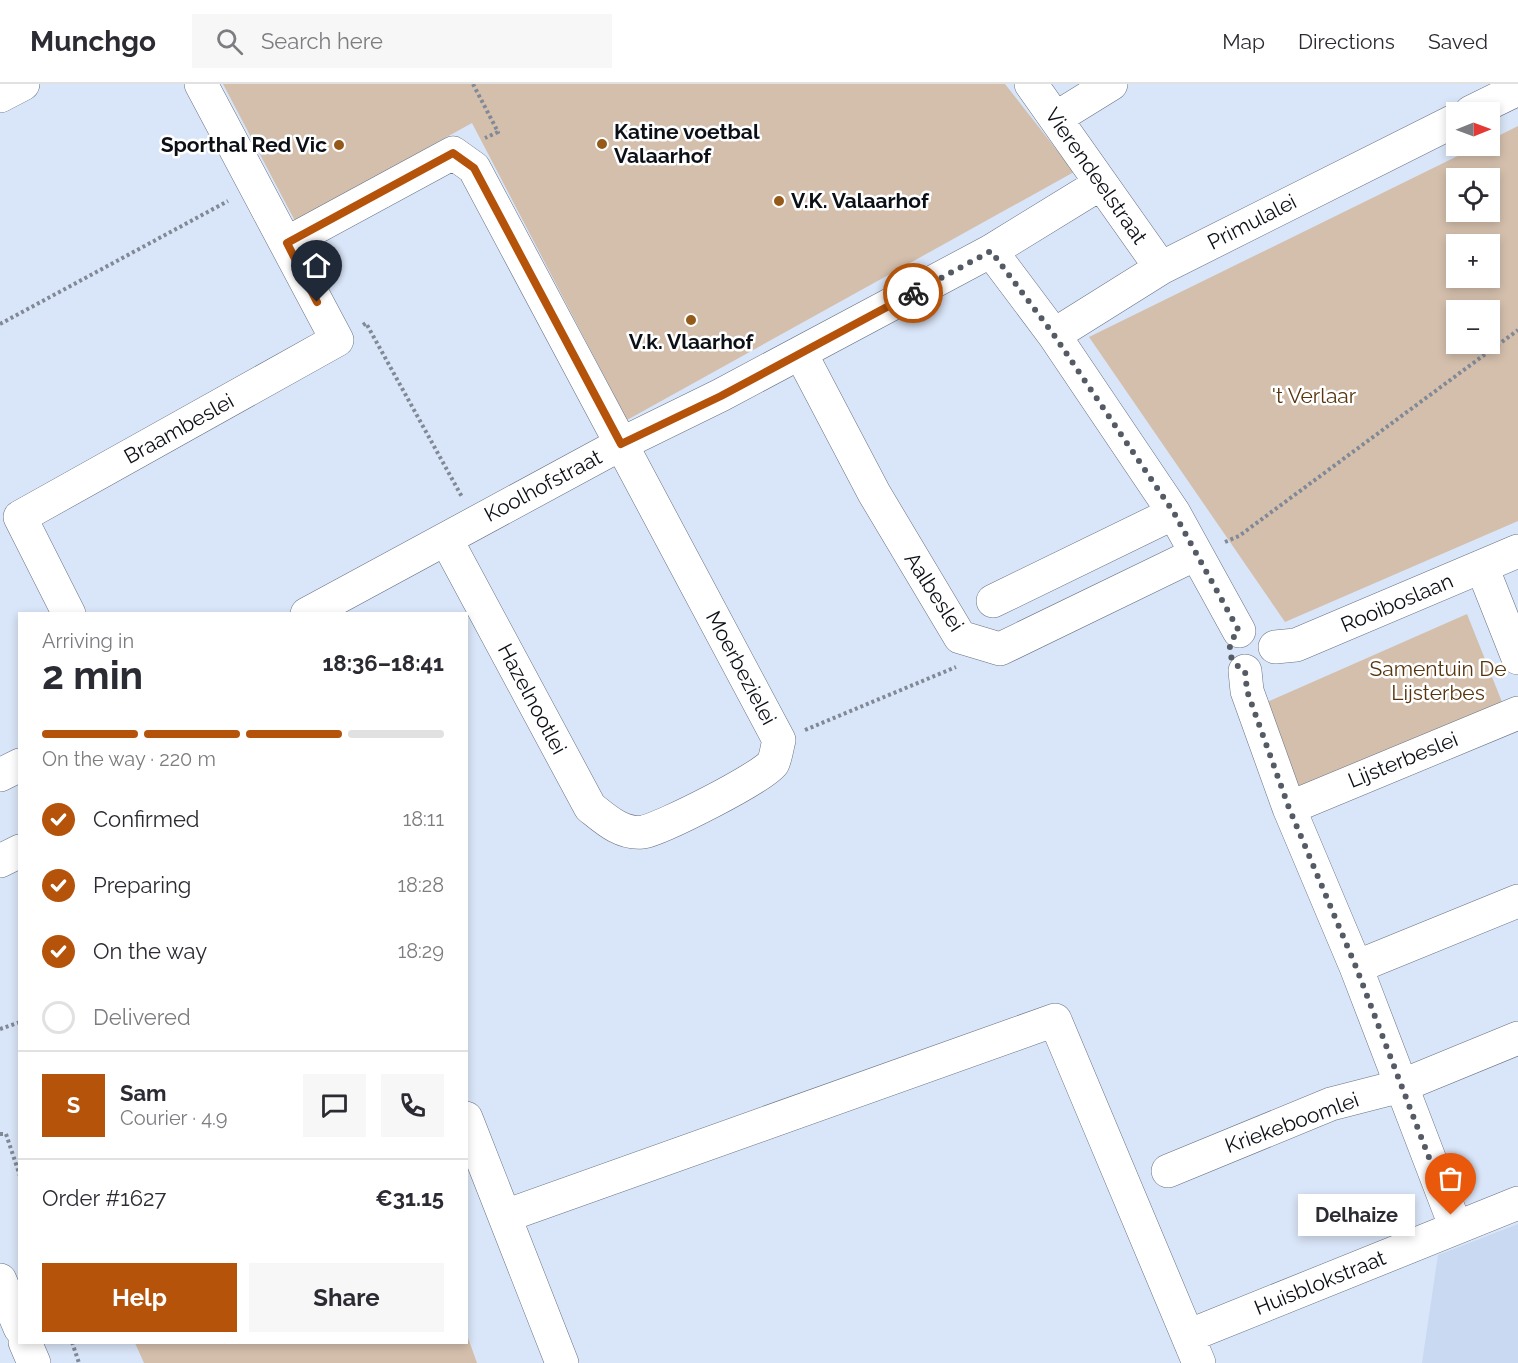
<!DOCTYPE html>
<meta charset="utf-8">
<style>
:root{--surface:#fff;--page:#f7f7f7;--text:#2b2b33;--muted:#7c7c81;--line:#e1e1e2;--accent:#b45309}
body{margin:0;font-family:Raleway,sans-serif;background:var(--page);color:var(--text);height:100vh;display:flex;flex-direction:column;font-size:22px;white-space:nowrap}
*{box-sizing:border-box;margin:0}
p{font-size:20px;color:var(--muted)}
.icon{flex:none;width:33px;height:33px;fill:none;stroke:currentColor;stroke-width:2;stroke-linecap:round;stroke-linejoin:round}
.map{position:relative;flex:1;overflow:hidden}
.sheet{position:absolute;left:18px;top:528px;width:450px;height:732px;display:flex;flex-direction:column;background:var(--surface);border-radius:0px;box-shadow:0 3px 9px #0003}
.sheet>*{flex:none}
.needle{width:39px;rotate:89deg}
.tools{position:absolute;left:1446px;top:18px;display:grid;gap:12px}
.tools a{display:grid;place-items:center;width:54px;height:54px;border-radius:0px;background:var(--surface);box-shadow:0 3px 9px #0003;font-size:30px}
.pin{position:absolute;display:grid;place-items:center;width:51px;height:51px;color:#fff;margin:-62px -26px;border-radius:50% 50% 50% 0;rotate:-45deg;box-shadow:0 0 6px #0007}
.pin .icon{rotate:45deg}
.courier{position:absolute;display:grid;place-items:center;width:60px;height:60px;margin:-30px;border:4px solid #b45309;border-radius:50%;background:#fff;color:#222;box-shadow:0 2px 8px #0007}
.bubble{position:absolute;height:42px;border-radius:0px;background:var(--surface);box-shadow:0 3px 9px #0003;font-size:20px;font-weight:700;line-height:42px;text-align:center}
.overview em{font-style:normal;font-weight:700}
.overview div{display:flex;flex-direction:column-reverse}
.overview{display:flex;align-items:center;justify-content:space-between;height:102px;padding:0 24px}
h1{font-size:39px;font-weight:700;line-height:45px}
.bar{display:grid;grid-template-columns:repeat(4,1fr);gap:9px 6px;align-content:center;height:72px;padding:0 24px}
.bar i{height:8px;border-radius:4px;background:var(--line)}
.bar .on{background:var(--accent)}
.bar p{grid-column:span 4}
.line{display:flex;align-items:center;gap:15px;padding:0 24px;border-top:2px solid var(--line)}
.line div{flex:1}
.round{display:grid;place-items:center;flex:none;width:63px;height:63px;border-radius:0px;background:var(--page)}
ol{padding:0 24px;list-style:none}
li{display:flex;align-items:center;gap:18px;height:66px}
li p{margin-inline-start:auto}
li .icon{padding:6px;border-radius:50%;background:var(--accent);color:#fff;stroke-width:4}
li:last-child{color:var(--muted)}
li i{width:33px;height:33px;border:3px solid var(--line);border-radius:50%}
.action{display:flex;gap:12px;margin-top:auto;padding:12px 24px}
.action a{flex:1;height:69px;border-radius:0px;background:var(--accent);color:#fff;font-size:24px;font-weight:700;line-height:69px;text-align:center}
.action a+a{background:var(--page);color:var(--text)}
header{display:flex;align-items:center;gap:36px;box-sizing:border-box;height:84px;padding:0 30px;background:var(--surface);border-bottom:2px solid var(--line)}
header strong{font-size:28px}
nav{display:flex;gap:33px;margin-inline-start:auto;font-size:21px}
.search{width:420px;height:54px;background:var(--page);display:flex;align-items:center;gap:15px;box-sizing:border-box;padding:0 21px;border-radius:0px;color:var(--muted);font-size:22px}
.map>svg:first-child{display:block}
</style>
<header>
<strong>Munchgo</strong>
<div class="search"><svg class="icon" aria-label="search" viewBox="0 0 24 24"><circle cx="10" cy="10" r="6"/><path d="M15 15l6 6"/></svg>Search here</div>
<nav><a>Map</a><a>Directions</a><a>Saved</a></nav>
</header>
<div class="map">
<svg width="1518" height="1279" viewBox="0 0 1518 1279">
<rect width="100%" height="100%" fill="#d9e5f8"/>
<!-- built -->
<path fill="#c9d9f2" d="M1518 1140V1279H1422L1438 1171Z"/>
<!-- green -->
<path fill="#d4bfac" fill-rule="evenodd" d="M223 0H1005L1074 88 627 336 472 39 295 137Z
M1518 42V437L1285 538 1089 253 1478 62H1490V56ZM1490 94V128H1456V94ZM1456 160H1490V194H1456ZM1490 226V260H1456V226Z
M1467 530 1504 623 1297 708 1267 618Z
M467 1251 477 1279H144L135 1259 466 1258Z"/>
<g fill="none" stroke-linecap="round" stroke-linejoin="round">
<defs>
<path id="minor" d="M1031 0 1161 184
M0 12 23 0
M1471 28 1518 5
M1056 34 1111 0
M287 159 453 69 474 84 779 656C777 663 776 673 773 679 764 693 661 745 643 748 622 751 605 735 590 723L446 455
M991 167 1054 251 1174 429 1239 547
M1054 251 1161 184 1456 36
M801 270 874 409 960 553 1000 565 1196 470
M1482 483 1518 574
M993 517 1174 429
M69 530 20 433 337 256 201 0
M307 530 621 360 721 311 991 167 1100 100
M1275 563 1296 561 1518 467
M1245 587 1247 607 1289 724 1356 883 1456 1144
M0 691 20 681
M1289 724 1518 629
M0 777 20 767
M1356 883 1518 817
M466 1034 562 1279
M1168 1087 1331 1020 1401 1002 1518 954
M505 1132 1055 936 1199 1279
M1188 1252 1518 1119"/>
<path id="major" d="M0 1196 20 1244
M25 1258 34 1279"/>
</defs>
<!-- minor casing -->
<use href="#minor" stroke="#667181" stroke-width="34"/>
<!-- major casing -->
<use href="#major" stroke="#667181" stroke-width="34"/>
<!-- path -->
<path stroke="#808996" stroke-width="4" stroke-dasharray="3 3" stroke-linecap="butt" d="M473 0 498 48 485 54
M0 240 228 117
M363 241 366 239 462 413
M1225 458 1239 452 1518 246
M805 646 956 583
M0 945 20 938
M0 1050H6L20 1092
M72 1258 79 1279"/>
<!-- minor -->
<use href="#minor" stroke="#fff" stroke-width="33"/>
<!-- major -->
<use href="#major" stroke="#fff" stroke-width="33"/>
</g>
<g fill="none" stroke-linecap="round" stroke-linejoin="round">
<!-- done -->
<path stroke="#545b65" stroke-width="6" stroke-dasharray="0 10.8" d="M913 209 991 167 1054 251 1174 429 1239 547C1224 561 1228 578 1245 587L1247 607 1289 724 1356 883 1451 1131"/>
<!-- route -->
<path stroke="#b45309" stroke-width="8" d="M317 218 287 159 453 69 474 84 621 360 721 312 913 209"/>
</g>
<!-- markers -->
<g fill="#955a19" stroke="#fff" stroke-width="2">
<circle cx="602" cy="60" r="6"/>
<circle cx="339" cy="61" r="6"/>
<circle cx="779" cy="117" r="6"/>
<circle cx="691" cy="236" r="6"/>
</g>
<g text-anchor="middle" stroke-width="5" stroke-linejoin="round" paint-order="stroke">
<!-- poi labels -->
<g font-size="21" font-weight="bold" fill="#0c1016" stroke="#fff" text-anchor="start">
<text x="614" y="55">Katine voetbal<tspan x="614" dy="24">Valaarhof</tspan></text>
<text x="327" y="68" text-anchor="end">Sporthal Red Vic</text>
<text x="791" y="124">V.K. Valaarhof</text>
<text x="691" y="265" text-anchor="middle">V.k. Vlaarhof</text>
</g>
<!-- street labels -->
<g font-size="21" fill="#0c1016" stroke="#fff">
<text transform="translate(1096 92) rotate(55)" y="7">Vierendeelstraat</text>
<text transform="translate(1252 138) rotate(-27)" y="7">Primulalei</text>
<text transform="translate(179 345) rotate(-29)" y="7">Braambeslei</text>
<text transform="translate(543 402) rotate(-28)" y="7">Koolhofstraat</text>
<text transform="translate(934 508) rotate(57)" y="7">Aalbeslei</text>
<text transform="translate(1397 519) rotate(-23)" y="7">Rooiboslaan</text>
<text transform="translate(741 584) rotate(62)" y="7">Moerbezielei</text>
<text transform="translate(532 615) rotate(62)" y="7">Hazelnootlei</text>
<text transform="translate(1403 676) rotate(-22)" y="7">Lijsterbeslei</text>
<text transform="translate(1292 1039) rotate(-20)" y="7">Kriekeboomlei</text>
<text transform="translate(1320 1199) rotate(-22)" y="7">Huisblokstraat</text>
</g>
<!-- park labels -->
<g font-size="21" fill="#57340d" stroke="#fff">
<text x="1314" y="319">'t Verlaar</text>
<text x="1438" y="592">Samentuin De<tspan x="1438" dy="24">Lijsterbes</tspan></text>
</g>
</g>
</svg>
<div class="tools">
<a><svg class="needle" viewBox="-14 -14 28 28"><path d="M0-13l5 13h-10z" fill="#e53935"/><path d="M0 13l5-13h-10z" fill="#7c7c81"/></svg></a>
<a><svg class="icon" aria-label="locate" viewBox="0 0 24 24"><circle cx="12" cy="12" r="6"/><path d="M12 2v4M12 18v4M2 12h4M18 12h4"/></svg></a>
<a>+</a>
<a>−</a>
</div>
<div class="pin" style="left:1451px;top:1131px;background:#ea580c"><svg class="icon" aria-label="bag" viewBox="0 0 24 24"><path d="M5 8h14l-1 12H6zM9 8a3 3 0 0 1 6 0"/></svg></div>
<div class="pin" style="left:317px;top:218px;background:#1f2937"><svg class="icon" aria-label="home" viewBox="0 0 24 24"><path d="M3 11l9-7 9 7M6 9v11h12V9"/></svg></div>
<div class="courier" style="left:913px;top:209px"><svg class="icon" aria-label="bike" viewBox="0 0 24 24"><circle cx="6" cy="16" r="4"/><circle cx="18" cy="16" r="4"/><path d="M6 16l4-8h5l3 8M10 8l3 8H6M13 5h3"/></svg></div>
<div class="bubble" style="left:1298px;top:1110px;width:117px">Delhaize</div>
<section class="sheet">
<div class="overview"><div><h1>2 min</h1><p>Arriving in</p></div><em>18:36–18:41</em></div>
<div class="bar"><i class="on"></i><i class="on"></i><i class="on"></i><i></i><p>On the way · 220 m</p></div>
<ol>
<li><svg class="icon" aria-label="check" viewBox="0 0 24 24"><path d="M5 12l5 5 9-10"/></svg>Confirmed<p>18:11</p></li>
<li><svg class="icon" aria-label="check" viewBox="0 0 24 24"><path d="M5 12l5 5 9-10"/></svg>Preparing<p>18:28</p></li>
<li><svg class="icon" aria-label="check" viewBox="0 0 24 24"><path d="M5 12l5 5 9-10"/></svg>On the way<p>18:29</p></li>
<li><i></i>Delivered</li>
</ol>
<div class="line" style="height:108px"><b class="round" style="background:var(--accent);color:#fff">S</b><div><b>Sam</b><p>Courier · 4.9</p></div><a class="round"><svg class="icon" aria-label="chat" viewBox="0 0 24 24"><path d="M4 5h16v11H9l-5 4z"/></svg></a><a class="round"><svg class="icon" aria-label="phone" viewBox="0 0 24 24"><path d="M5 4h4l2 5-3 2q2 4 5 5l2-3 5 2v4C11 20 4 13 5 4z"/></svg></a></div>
<div class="line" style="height:78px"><div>Order #1627</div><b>€31.15</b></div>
<div class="action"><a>Help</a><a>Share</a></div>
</section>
</div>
